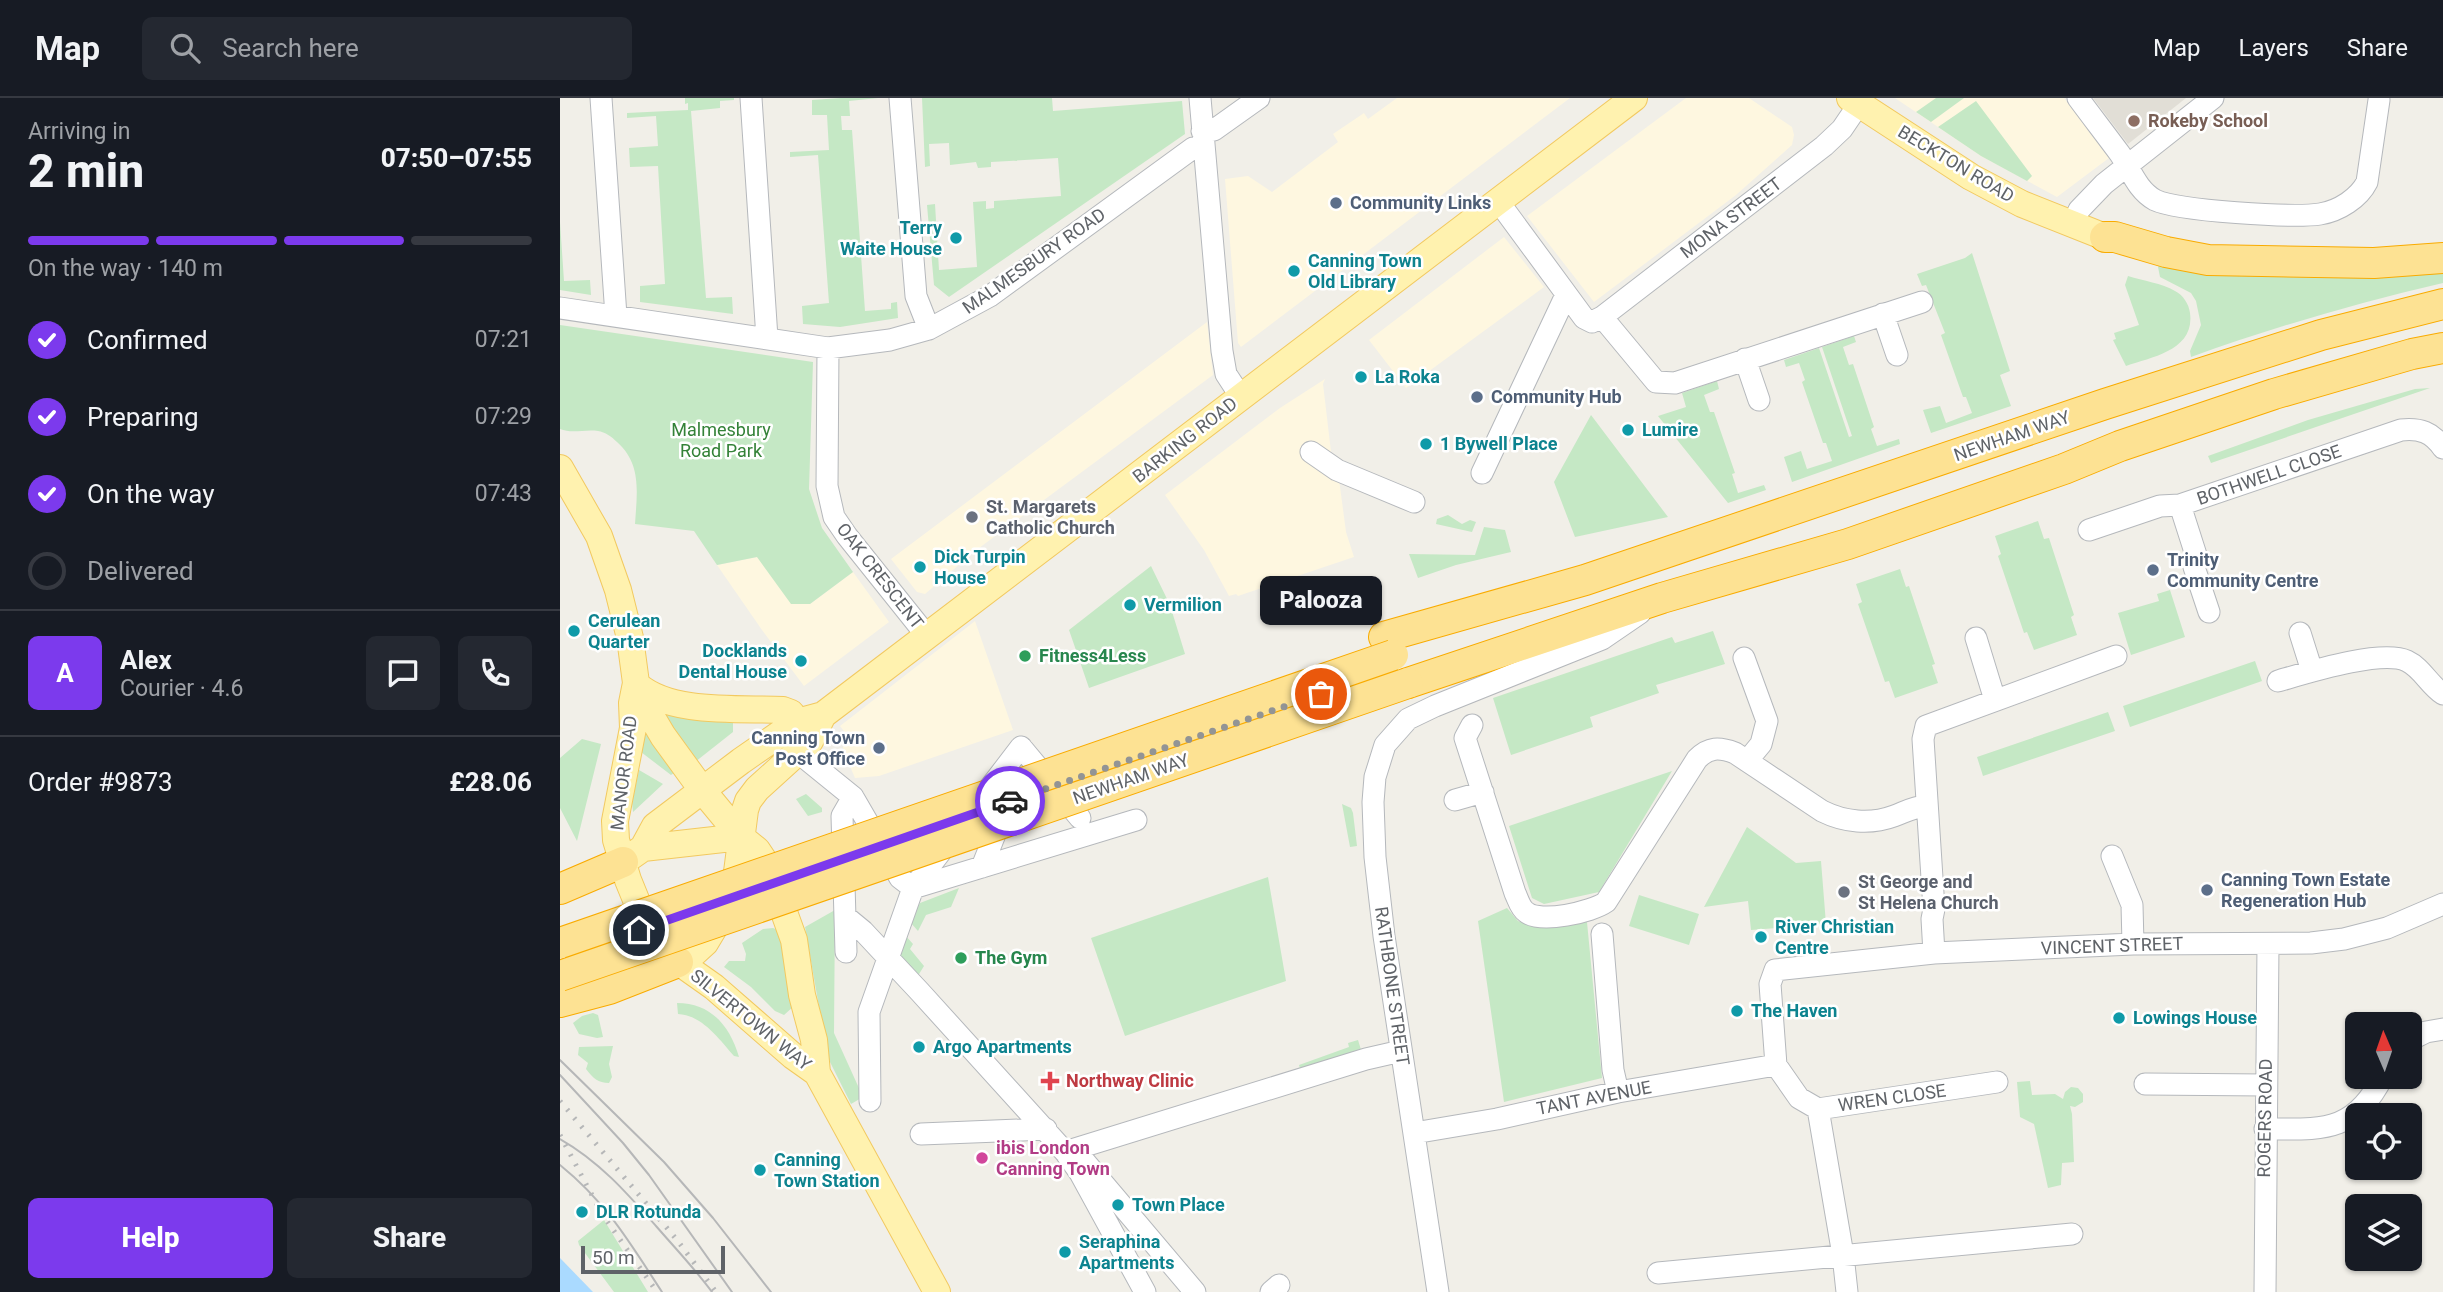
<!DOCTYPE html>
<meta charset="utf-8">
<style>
:root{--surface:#171b24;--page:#242831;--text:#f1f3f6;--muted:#9ea1a6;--line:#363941;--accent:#7c3aed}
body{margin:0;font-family:Roboto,sans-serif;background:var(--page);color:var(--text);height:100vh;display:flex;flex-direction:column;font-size:26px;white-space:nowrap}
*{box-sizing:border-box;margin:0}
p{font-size:23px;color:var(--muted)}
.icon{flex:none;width:38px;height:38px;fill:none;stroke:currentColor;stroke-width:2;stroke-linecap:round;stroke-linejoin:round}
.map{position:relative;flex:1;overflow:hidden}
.details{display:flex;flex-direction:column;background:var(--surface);width:560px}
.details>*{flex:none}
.needle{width:46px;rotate:358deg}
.buttons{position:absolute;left:1785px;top:914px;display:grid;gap:14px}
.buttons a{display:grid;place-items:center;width:77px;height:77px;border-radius:10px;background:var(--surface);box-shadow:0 2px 5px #0004;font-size:35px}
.scale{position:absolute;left:21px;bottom:18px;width:144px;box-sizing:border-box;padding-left:7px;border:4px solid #5f6368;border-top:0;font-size:19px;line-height:24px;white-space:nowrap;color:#5f6368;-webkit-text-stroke:5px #fff;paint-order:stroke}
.pin{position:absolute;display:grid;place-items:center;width:60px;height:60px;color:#fff;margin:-30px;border:4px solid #fff;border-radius:50%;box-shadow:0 2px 7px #0007}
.courier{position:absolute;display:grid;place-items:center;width:70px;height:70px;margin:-35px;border:5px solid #7c3aed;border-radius:50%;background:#fff;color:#222;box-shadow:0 2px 9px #0007}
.bubble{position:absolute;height:49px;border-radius:10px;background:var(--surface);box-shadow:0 2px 5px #0004;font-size:23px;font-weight:800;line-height:49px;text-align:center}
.headline em{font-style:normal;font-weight:800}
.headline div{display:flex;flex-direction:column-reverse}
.headline{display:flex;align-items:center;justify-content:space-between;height:119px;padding:0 28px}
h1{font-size:46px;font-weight:800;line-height:52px}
.bar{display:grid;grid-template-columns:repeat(4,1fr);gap:10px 7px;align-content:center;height:84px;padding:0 28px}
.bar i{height:9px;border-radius:5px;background:var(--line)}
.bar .on{background:var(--accent)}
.bar p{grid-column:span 4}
.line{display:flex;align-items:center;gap:18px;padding:0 28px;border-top:2px solid var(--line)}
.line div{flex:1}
.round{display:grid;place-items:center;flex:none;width:74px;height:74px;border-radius:10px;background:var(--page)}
ol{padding:0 28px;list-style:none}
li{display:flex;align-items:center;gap:21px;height:77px}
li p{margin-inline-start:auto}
li .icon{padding:7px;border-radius:50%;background:var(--accent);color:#fff;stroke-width:4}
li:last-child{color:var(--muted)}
li i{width:38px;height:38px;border:4px solid var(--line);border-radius:50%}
.button{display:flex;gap:14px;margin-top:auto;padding:14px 28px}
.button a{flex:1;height:80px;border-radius:10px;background:var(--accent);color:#fff;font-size:28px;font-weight:800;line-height:80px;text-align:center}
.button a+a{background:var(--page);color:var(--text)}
header{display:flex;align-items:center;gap:42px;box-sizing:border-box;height:98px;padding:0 35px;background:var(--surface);border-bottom:2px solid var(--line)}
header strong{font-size:33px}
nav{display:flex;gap:38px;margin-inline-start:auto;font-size:24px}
.search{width:490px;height:63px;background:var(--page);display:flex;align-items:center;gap:18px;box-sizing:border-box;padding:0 24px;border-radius:10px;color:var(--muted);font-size:26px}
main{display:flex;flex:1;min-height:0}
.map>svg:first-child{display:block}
</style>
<header>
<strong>Map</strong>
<div class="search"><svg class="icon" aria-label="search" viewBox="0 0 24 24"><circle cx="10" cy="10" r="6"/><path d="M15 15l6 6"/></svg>Search here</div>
<nav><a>Map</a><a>Layers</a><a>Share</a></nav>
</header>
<main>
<section class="details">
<div class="headline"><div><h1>2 min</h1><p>Arriving in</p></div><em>07:50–07:55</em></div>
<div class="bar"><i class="on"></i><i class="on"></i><i class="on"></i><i></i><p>On the way · 140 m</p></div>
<ol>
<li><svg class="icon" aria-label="check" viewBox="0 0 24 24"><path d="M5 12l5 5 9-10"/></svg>Confirmed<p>07:21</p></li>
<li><svg class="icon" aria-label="check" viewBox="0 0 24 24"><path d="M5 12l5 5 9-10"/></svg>Preparing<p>07:29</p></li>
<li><svg class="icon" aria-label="check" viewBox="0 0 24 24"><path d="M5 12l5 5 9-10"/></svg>On the way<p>07:43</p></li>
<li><i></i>Delivered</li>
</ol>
<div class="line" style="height:126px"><b class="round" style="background:var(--accent);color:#fff">A</b><div><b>Alex</b><p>Courier · 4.6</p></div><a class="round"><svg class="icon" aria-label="chat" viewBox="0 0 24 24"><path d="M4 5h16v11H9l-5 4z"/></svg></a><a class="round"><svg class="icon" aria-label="phone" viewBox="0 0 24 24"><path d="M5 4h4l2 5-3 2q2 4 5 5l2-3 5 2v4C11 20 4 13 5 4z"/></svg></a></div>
<div class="line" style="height:91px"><div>Order #9873</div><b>£28.06</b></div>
<div class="button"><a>Help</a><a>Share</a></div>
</section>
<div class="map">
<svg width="1883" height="1194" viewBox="0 0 1883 1194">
<rect width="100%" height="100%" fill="#f1efe8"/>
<!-- commercial -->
<path fill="#fef7e0" d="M837 0H1010L681 249 678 245 665 81 688 78 712 94 778 44 773 36 804 15 808 21Z
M1126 0H1189L1232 29 1234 37 1232 47 1176 97 1034 204 967 118Z
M1335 0H1504L1549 60 1497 99 1421 58Z
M944 139 984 189 846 290 809 242Z
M647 224 653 277 415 453 365 496 357 494 331 461Z
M765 281 763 286 772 362 779 381 786 434 794 459 678 498 676 496 669 498 644 452 605 397 720 310Z
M197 459 250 506 293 474 329 524 244 588 202 532 157 467Z
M415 523 453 632 319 678 295 680 283 652V642L287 637 280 628Z"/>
<!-- education -->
<path fill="#e1ded6" d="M1533 0H1626L1568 46Z"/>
<!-- green -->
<path fill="#c5e8c5" d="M125 0H174V2L160 3V10L131 13 146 200 172 199 173 216 80 204V188L105 186 98 68 70 69 69 50 98 48 96 18 67 20V15L128 12V5L125 6Z
M281 0H318L289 3 290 18H281L282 32H292L305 213 331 211V205L337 204 338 220 280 229 243 226 242 208 269 205 258 57 230 59V54L269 52 267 17H252V2Z
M362 0H492L493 13 622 3 625 36 389 199 374 187 367 107 375 106 379 172 417 169 413 104 426 103V111L434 110V103L501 98 498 60 431 64V69L418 70 416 64 390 67 389 45 369 46 370 68 365 69Z
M1376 0H1404L1371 24 1356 14Z
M1416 3 1472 78 1467 83 1421 58 1378 29Z
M0 124 4 183 30 182 31 197 0 192Z
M1412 155 1450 273 1440 277 1451 308 1371 335 1363 312 1380 308 1386 325 1412 315 1406 299H1403L1381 237 1385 235 1366 187 1362 188 1357 176 1405 160Z
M1604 162 1883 168V185C1797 205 1714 229 1631 259L1630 253 1641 227 1636 203 1631 195 1600 179 1598 169Z
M1568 178C1583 183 1602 185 1615 193 1623 197 1629 206 1630 215 1635 252 1593 259 1566 268L1553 242 1556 241 1554 235 1579 227 1565 187Z
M0 227 253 264 249 391 262 430 293 474 250 506H231L197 459 157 467 134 433 75 426C77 395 82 366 57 344 52 339 45 334 38 333 25 331 12 336 0 331Z
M1294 238 1296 244 1283 249 1289 267 1293 266 1314 329 1311 331 1317 348 1339 341 1340 346 1232 384 1224 359 1241 353 1247 371 1272 363 1266 345H1263L1242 284 1245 282 1239 265 1226 269 1224 262 1259 250 1289 339 1292 338 1262 249Z
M1157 283 1159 291 1144 297 1150 314H1154L1175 375 1172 376 1178 395 1204 387 1206 392 1168 405 1098 318 1126 309 1122 295Z
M1870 290 1651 365 1648 358 1748 322 1855 291Z
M1031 317 1108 419 1015 439 994 384Z
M888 417 902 426 910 422 916 424 912 434 876 426 877 421Z
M1478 423 1484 441 1489 440 1514 517 1511 519 1517 537 1474 552 1467 534 1464 535 1438 458 1441 456 1435 438Z
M924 429 945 432 951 454 896 467 858 480 849 456 915 457Z
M591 468 610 507 625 556 529 590 509 532Z
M1340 471 1346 489 1349 488 1375 566 1372 567 1378 585 1335 600 1329 583 1325 584 1298 506 1302 504 1296 486Z
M1610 492 1625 539 1571 557 1558 515 1599 503 1597 496Z
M1153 533 1165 566 1096 587 1099 595 1030 619 1033 629 951 657 933 600 1112 539 1115 545Z
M1695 563 1702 583 1570 629 1563 608Z
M101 608 173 616V634L135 664 102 617Z
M1548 614 1555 633 1423 678 1417 659Z
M86 634 114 675 111 677 81 654Z
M22 641 41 646 17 743 0 710V660Z
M79 672 103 686 73 714 72 704Z
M1112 673 1039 794 984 806 972 800 949 728Z
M246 696 262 710V714L248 718 236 701Z
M782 706 791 710 793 715 797 748 790 749Z
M1187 729 1236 765 1261 763 1266 826 1191 832 1188 803 1144 809Z
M708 779 726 883 565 938 531 840Z
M399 790 391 809 366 817 358 833 350 824 360 805Z
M1079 797 1139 816 1129 847 1069 828Z
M947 810 958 823 974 829 1027 824 1042 980 944 1004 918 823Z
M275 812 274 935 303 999 291 1006 268 960 245 829Z
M213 830 218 832 225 854 234 908 224 917 215 913 191 889 164 869 169 863H185L186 856 182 845 203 831Z
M345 837 353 846 350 851 364 868 356 881 332 857Z
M117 905C151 905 170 928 179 959L174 958C159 941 142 917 118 916Z
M33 915 38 917 43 939 37 940 19 936 13 925 22 918Z
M798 942 802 955 741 974 739 967 789 949 788 945Z
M53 948 49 966 52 979 49 985C38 985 33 980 26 971L28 965 18 957 19 949Z
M1470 983 1472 997 1495 996 1503 1001 1505 994 1511 989 1518 990 1523 996V1004L1515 1009 1510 1008 1512 1016 1514 1064 1502 1065 1501 1087 1488 1090 1474 1026 1460 1019 1457 984Z
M44 1122 88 1194H54L19 1147 18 1143Z"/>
<!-- water -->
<path fill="#aadaff" d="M0 1160 33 1194H0Z"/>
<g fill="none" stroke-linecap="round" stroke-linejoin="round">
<defs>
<path id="minor" d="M41 0 56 218
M191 0 207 240
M340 0 356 198 369 231
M640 0 662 253 666 276 681 299
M1518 0C1532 19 1546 37 1560 56 1571 72 1577 92 1595 102 1618 113 1734 120 1760 116 1779 113 1799 100 1807 84L1819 2
M642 33 654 32 699 0
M938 103 1024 220 1032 224 1042 219 1264 48 1282 31 1299 6
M1512 128 1519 112 1544 86 1653 0
M0 210 268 250 330 242 369 231 430 198 633 50H644
M1323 216 1337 257
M1042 219 1096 284 1115 285 1362 204
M268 250 267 388 274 419 287 438 367 538
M1185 261 1199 302
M751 354 777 372 854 404
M922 375 1006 197
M1620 407 1636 457 1634 469 1649 514
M1529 432 1600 408 1620 407 1841 332C1860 330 1872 334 1883 350
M1740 535 1752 573
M1416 540 1435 602
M1184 560 1207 623 1201 646 1187 663
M1718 583C1746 575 1821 551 1847 563 1862 570 1869 587 1883 596
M912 627 905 640 955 795C958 801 960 810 966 814 980 826 1032 814 1046 804L1137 661C1149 649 1159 649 1175 655L1262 713C1284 724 1310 727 1334 718 1345 714 1353 709 1366 708
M461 649 520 720
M245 660 293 699 340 780 353 790 461 649
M895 702 923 694
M1552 758 1572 807 1573 846
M422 769 453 691 455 679
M286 819 303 833 360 894 505 1054 520 1075 585 1194
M1042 836 1053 972 1058 994
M286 854 282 718 293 699
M1374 855 1372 821 1374 811 1363 641 1366 628 1556 558
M1850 942 1866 934 1883 931
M1437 984 1258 1011 1239 1000 1216 967 1210 886 1215 872 1374 855 1573 846 1751 845 1784 841 1827 830 1883 806
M1585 986 1705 987
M310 1003 309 914 353 790 576 722
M1258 1011 1283 1157 1287 1194
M1705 1031C1762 1031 1794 1036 1823 978
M854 1035 937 1021 1058 994 1216 967
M361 1036 486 1031
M505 1054 806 961 841 953
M520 1058 635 1194
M1098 1175 1512 1136
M711 1194 719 1187
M878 1194 824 838 815 759 813 704 815 679 825 647 848 621 875 608 1042 541 1080 515
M1705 1194 1708 846"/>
<path id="major" d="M1290 0 1411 79 1462 106 1545 139
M0 370 39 438 58 492 70 540 76 585 72 605 73 630 55 723 56 742 68 782 90 836 103 853 154 889 233 958 257 975
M77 587C111 617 180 610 223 612L231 615 237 624
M84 593 93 621 103 638 143 693 181 739 197 752 207 767 234 842 242 897 254 942 257 975 377 1194
M83 750 181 739
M63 764 83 750 95 728 181 663 237 624 263 617
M118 864 133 856 145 845 160 820 177 774 185 712 188 703 197 691 250 643 263 617 1074 0"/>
<path id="highway" d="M1545 139H1555L1606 154 1648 162 1814 165 1883 160
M824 539 1025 482 1545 306 1761 237 1883 206
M848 585 1102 500 1288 446 1504 371 1560 348 1714 296 1852 256 1883 250
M0 791 63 764
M0 904 49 891 118 864"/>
</defs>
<!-- minor casing -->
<use href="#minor" stroke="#b5b8bc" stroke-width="23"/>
<!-- major casing -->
<use href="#major" stroke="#f2c960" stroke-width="28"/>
<!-- highway casing -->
<use href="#highway" stroke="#f9ab00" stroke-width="32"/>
<!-- minor -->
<use href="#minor" stroke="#fff" stroke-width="21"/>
<!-- major -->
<use href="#major" stroke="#fff2af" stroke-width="26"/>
<!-- highway -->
<use href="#highway" stroke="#fde293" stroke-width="30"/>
<!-- tram -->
<path stroke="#b6b7b8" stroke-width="2" d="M0 962 104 1064 153 1120 211 1194
M0 977 63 1045 89 1077 172 1194
M0 1041C39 1063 67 1095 96 1128 115 1150 135 1171 152 1194
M0 1067C47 1105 70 1145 102 1194"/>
<!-- rail -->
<path stroke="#b6b7b8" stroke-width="5" stroke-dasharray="2 9" stroke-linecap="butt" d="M0 1003 117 1142 156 1194
M0 1037 42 1116 97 1194"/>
<defs>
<path id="highway-bridge" d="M0 845 833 557
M0 878 848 585"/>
</defs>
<!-- highway-bridge casing -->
<use href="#highway-bridge" stroke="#f9ab00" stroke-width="32" stroke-linecap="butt"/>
<!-- highway-bridge -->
<use href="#highway-bridge" stroke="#fde293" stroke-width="30"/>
</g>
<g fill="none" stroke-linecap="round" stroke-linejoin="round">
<!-- done -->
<path stroke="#929495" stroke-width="7" stroke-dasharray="0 12.6" d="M450 703 761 596"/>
<!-- route -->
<path stroke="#7c3aed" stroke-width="9" d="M79 832 450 703"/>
</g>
<!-- markers -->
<circle fill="#8d6e63" stroke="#fff" stroke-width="2.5" cx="1574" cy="23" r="7"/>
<g fill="#5c6f8a" stroke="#fff" stroke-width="2.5">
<circle cx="776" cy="105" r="7"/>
<circle cx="917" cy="299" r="7"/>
<circle cx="1593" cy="472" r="7"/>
<circle cx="319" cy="650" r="7"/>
<circle cx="1647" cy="792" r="7"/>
</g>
<g fill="#0f9aa8" stroke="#fff" stroke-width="2.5">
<circle cx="396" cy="140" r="7"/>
<circle cx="734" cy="173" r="7"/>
<circle cx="801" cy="279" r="7"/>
<circle cx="1068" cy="332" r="7"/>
<circle cx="866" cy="346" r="7"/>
<circle cx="360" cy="469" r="7"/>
<circle cx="570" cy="507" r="7"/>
<circle cx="14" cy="533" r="7"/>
<circle cx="241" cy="563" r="7"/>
<circle cx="1201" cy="839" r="7"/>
<circle cx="1177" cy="913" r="7"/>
<circle cx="1559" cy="920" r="7"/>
<circle cx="359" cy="949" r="7"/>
<circle cx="200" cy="1072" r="7"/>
<circle cx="558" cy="1107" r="7"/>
<circle cx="22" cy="1114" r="7"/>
<circle cx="505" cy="1154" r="7"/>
</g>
<g fill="#6b7280" stroke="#fff" stroke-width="2.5">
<circle cx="412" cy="419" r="7"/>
<circle cx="1284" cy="794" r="7"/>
</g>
<g fill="#2e9e5b" stroke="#fff" stroke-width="2.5">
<circle cx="465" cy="558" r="7"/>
<circle cx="401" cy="860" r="7"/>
</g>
<path fill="#e0444e" stroke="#fff" stroke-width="2.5" d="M486.5 972.5h7v7h7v7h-7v7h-7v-7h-7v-7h7z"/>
<circle fill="#d1479c" stroke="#fff" stroke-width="2.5" cx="422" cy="1060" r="7"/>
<g text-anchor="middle" stroke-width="5" stroke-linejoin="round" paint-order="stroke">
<!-- education labels -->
<g font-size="18" font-weight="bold" fill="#785e54" stroke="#fff" text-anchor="start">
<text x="1588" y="29">Rokeby School</text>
</g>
<!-- street labels -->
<g font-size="18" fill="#5f6368" stroke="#fff">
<text transform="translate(1396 66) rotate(31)" y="6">BECKTON ROAD</text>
<text transform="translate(1171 120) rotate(-37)" y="6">MONA STREET</text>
<text transform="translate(474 163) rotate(-35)" y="6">MALMESBURY ROAD</text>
<text transform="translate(1452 338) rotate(-19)" y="6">NEWHAM WAY</text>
<text transform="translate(625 342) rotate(-38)" y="6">BARKING ROAD</text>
<text transform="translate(1709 377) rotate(-19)" y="6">BOTHWELL CLOSE</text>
<text transform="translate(320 478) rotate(52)" y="6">OAK CRESCENT</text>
<text transform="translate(64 675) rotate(-83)" y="6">MANOR ROAD</text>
<text transform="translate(571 681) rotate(-19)" y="6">NEWHAM WAY</text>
<text transform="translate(1552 848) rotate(-2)" y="6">VINCENT STREET</text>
<text transform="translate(832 888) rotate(82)" y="6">RATHBONE STREET</text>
<text transform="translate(191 922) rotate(39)" y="6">SILVERTOWN WAY</text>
<text transform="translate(1034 1000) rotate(-11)" y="6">TANT AVENUE</text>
<text transform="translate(1332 1000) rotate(-8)" y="6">WREN CLOSE</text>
<text transform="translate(1705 1020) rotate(-89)" y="6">ROGERS ROAD</text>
</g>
<!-- service labels -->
<g font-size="18" font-weight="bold" fill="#4e5e75" stroke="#fff" text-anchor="start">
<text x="790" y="111">Community Links</text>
<text x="931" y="305">Community Hub</text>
<text x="1607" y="468">Trinity<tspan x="1607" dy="21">Community Centre</tspan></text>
<text x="305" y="646" text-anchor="end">Canning Town<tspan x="305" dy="21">Post Office</tspan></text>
<text x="1661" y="788">Canning Town Estate<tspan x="1661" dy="21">Regeneration Hub</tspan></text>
</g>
<!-- culture labels -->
<g font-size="18" font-weight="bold" fill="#0d838f" stroke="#fff" text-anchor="start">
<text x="382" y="136" text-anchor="end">Terry<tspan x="382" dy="21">Waite House</tspan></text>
<text x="748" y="169">Canning Town<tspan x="748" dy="21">Old Library</tspan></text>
<text x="815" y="285">La Roka</text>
<text x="1082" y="338">Lumire</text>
<text x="880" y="352">1 Bywell Place</text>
<text x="374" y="465">Dick Turpin<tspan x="374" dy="21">House</tspan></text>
<text x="584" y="513">Vermilion</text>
<text x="28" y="529">Cerulean<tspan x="28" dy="21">Quarter</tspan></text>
<text x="227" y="559" text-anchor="end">Docklands<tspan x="227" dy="21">Dental House</tspan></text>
<text x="1215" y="835">River Christian<tspan x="1215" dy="21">Centre</tspan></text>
<text x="1191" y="919">The Haven</text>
<text x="1573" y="926">Lowings House</text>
<text x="373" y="955">Argo Apartments</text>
<text x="214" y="1068">Canning<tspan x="214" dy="21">Town Station</tspan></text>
<text x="572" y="1113">Town Place</text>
<text x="36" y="1120">DLR Rotunda</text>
<text x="519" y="1150">Seraphina<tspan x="519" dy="21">Apartments</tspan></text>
</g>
<!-- park labels -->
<g font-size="18" fill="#348238" stroke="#fff">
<text x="161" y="338">Malmesbury<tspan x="161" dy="21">Road Park</tspan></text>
</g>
<!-- worship labels -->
<g font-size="18" font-weight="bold" fill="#5b616d" stroke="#fff" text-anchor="start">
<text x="426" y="415">St. Margarets<tspan x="426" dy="21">Catholic Church</tspan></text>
<text x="1298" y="790">St George and<tspan x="1298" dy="21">St Helena Church</tspan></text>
</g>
<!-- leisure labels -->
<g font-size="18" font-weight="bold" fill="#27864d" stroke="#fff" text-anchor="start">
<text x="479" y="564">Fitness4Less</text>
<text x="415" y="866">The Gym</text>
</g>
<!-- health labels -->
<g font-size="18" font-weight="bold" fill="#be3a42" stroke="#fff" text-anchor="start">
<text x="506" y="989">Northway Clinic</text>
</g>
<!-- hotel labels -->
<g font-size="18" font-weight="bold" fill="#b23c85" stroke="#fff" text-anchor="start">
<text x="436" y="1056">ibis London<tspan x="436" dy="21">Canning Town</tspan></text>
</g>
</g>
</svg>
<div class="buttons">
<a><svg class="needle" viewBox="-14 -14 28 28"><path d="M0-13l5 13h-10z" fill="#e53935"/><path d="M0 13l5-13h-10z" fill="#9ea1a6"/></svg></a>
<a><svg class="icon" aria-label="locate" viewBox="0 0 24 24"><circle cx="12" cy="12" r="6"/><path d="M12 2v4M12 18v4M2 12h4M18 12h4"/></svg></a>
<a><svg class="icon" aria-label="layers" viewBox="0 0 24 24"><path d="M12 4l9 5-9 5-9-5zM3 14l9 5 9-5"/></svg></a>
</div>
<div class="scale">50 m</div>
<div class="pin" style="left:761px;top:596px;background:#ea580c"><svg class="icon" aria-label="bag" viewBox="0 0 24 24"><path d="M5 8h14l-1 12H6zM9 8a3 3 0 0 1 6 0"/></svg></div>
<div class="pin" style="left:79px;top:832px;background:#1f2937"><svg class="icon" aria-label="home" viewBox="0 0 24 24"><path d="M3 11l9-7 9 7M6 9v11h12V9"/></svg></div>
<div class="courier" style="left:450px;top:703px"><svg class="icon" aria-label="car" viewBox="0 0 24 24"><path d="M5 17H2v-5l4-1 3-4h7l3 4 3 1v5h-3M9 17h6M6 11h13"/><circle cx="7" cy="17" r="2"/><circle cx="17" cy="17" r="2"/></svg></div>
<div class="bubble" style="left:700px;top:478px;width:122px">Palooza</div>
</div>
</main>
